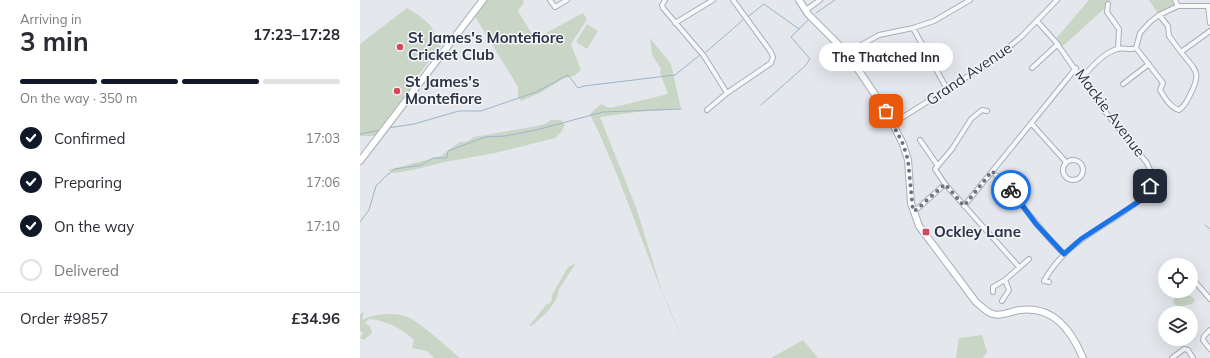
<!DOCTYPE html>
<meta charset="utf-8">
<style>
:root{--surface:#fff;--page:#f2f2f3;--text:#2b2b33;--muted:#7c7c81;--line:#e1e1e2;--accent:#111827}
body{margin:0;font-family:Mulish,sans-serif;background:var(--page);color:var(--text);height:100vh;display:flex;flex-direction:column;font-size:15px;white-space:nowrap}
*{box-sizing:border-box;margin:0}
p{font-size:13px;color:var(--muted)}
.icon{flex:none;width:22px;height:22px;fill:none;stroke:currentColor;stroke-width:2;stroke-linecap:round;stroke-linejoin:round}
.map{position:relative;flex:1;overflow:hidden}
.details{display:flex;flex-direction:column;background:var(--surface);width:360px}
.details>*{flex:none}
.buttons{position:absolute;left:798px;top:258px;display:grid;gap:8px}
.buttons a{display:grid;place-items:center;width:40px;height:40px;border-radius:50%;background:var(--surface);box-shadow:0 4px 16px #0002;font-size:20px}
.pin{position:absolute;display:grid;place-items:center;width:34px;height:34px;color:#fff;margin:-17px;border-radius:8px;box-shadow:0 2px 6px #0006}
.courier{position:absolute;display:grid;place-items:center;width:40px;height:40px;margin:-20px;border:3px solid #1a73e8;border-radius:50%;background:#fff;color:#222;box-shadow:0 1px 5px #0007}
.bubble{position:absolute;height:28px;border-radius:14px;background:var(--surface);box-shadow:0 4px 16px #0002;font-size:13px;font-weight:700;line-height:28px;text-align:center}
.overview em{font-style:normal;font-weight:700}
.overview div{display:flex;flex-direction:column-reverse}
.overview{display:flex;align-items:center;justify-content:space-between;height:68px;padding:0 20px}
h1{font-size:26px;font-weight:700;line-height:30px}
.bar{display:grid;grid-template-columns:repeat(4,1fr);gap:6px 4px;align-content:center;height:48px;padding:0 20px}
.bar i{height:5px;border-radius:3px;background:var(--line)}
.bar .active{background:var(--accent)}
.bar p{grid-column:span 4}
.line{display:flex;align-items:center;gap:10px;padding:0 20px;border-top:1px solid var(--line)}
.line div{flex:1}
ol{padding:0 20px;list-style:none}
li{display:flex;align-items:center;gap:12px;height:44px}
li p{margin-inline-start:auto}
li .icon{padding:4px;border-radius:50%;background:var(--accent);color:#fff;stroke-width:4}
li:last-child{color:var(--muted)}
li i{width:22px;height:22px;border:2px solid var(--line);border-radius:50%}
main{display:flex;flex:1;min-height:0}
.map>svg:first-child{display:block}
</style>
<main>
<section class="details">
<div class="overview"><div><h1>3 min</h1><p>Arriving in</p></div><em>17:23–17:28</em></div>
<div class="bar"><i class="active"></i><i class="active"></i><i class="active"></i><i></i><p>On the way · 350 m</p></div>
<ol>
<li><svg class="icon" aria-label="check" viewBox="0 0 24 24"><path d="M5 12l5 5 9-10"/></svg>Confirmed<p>17:03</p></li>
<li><svg class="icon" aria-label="check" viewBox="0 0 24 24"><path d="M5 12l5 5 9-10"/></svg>Preparing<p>17:06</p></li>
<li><svg class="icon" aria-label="check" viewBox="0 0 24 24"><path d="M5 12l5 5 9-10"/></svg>On the way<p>17:10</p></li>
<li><i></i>Delivered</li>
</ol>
<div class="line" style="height:52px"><div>Order #9857</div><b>£34.96</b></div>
</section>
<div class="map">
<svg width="850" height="358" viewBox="0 0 850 358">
<rect width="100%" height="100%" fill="#e4e7ec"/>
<!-- green -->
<path fill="#c9d6c5" d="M123 0H163L164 2 158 11 175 39 223 13 227 19 211 44 221 70 214 76 204 78 182 92 161 101 158 97V87L113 13Z
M729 0H750L746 7 703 46 693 42Z
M789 0H815L818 6 799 15Z
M47 8C68 21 71 23 81 46L50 86 53 87 17 136H0V44Z
M227 24 238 31 227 49 216 42Z
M290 38 311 64 321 109 276 112 240 117 277 210 302 292 325 343C317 326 308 308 301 290 278 231 258 171 230 114L241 104 250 108 308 94 300 73 301 69 292 55Z
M191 120H201L205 125 201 132 195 138 135 153 85 162 57 169 35 173 28 170 81 156 100 142H106L114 137 177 126 185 124Z
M216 263 199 289 197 298 188 311 173 325 169 326 186 305 190 303 192 299V295L208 267Z
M818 295 831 296 835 300 832 304 818 307 813 302 815 297Z
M4 312 2 320C12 314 33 312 45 316 58 320 88 348 100 358H74L67 351 52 348 54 340C42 329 26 320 9 319L5 323 10 326 12 333 4 340 0 338 3 333 0 331V314Z
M622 335 627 352 623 358H596L599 338Z
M443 340 458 358H411Z"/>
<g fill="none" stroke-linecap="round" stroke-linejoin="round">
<!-- stream -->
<path stroke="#9fb4cc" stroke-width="1" d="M456 13 475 0
M389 16 404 4 439 29
M346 52 383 20
M401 105 445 66 450 59 431 37 448 20
M28 128 54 124 99 111H121L176 92 208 75 218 88 224 86 315 75 340 55
M0 134 21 130
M0 222 9 210 16 186 25 177 35 169 62 165 73 158H87L88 151 125 137 145 136 176 130 243 112 321 109
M845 225 850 229"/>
<defs>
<path id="street" d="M190 0 195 7 207 0
M305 0 302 5 303 8 344 56 367 93
M815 0 818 6
M748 4 747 12 759 29 758 49
M848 6 850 23
M446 10 460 0
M799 15 808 26 809 36 821 52 850 31
M677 21 695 41 743 109 787 163 792 174 790 186 786 195C750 227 709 236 684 281L689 282
M315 23 353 0
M553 28 587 89
M776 48 800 79 803 83 800 90C805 98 810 107 819 110 825 106 827 101 830 95 842 72 836 71 821 52
M487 53 519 35 553 28 574 21 610 0
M672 68 698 44
M723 77C731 67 744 53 757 49 764 47 770 51 776 48L780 33 790 22 799 15 818 6H850
M763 84 789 64
M347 110 367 93 411 63 413 57 411 52 373 0
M627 111 622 110 611 119 592 149 575 169 585 184 659 267
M671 123 706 162
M532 124 632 61 661 37 697 0
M560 140 578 166
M703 170a10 10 0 1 1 20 0a10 10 0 1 1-20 0Z
M632 171C658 197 677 228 704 254
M604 206 716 68
M553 211 556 210 585 184
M831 277 850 299
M633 292V287L645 280 669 259
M642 301 649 290 645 280
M850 330 844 336 843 340 850 349
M812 358 824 349 828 350 833 358"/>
<path id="secondary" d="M439 0 448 14 487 53 526 111 543 144 548 160 551 203 559 226 616 302C621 306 627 313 633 314 642 317 651 311 660 310 694 306 711 330 723 358
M0 161 123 0"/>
</defs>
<!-- street casing -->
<use href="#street" stroke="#a9aeb7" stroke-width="6"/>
<!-- secondary casing -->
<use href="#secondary" stroke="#a9aeb7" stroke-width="8"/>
<!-- street -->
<use href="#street" stroke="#f7f8fa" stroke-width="4"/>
<!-- secondary -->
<use href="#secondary" stroke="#fff" stroke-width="6"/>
</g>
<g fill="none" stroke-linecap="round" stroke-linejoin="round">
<!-- done -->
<path stroke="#6c737f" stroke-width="4" stroke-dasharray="0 7.2" d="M526 111 543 144 548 160 553 211 556 210 585 184 604 206 632 171 651 190"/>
<!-- route -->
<path stroke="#1a73e8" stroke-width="5" d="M651 190 676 224 704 254 721 239 778 202 786 195 790 186"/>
</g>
<!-- markers -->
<g fill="#d1495b" stroke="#f4f6f9" stroke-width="1.5">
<circle cx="40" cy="47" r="4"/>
<circle cx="37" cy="91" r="4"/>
<rect x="562" y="228" width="8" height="8" rx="2"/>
</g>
<g text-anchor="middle" stroke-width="3" stroke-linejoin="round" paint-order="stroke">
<!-- poi labels -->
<g font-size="15" font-weight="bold" fill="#2b3445" stroke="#f4f6f9" text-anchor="start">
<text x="48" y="43">St James's Montefiore<tspan x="48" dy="17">Cricket Club</tspan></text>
<text x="45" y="87">St James's<tspan x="45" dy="17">Montefiore</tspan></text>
<text x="574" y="237">Ockley Lane</text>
</g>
<!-- street labels -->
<g font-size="15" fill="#2b3445" stroke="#f4f6f9">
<text transform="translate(609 74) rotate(-34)" y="5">Grand Avenue</text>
<text transform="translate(750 113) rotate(53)" y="5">Mackie Avenue</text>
</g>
</g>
</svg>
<div class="buttons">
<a><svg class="icon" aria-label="locate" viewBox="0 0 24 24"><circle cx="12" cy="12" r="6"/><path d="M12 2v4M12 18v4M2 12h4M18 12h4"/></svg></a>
<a><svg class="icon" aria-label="layers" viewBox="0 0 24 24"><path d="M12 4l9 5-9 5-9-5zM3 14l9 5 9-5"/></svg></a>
</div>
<div class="pin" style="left:526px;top:111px;background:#ea580c"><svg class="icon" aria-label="bag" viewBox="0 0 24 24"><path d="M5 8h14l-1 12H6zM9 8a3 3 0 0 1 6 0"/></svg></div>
<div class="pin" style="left:790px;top:186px;background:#1f2937"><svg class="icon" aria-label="home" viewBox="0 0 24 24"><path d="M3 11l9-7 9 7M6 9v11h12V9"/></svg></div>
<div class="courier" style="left:651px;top:190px"><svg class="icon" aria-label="bike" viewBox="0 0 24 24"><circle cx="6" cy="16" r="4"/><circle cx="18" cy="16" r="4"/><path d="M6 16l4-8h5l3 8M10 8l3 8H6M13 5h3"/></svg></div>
<div class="bubble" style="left:459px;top:43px;width:134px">The Thatched Inn</div>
</div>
</main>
